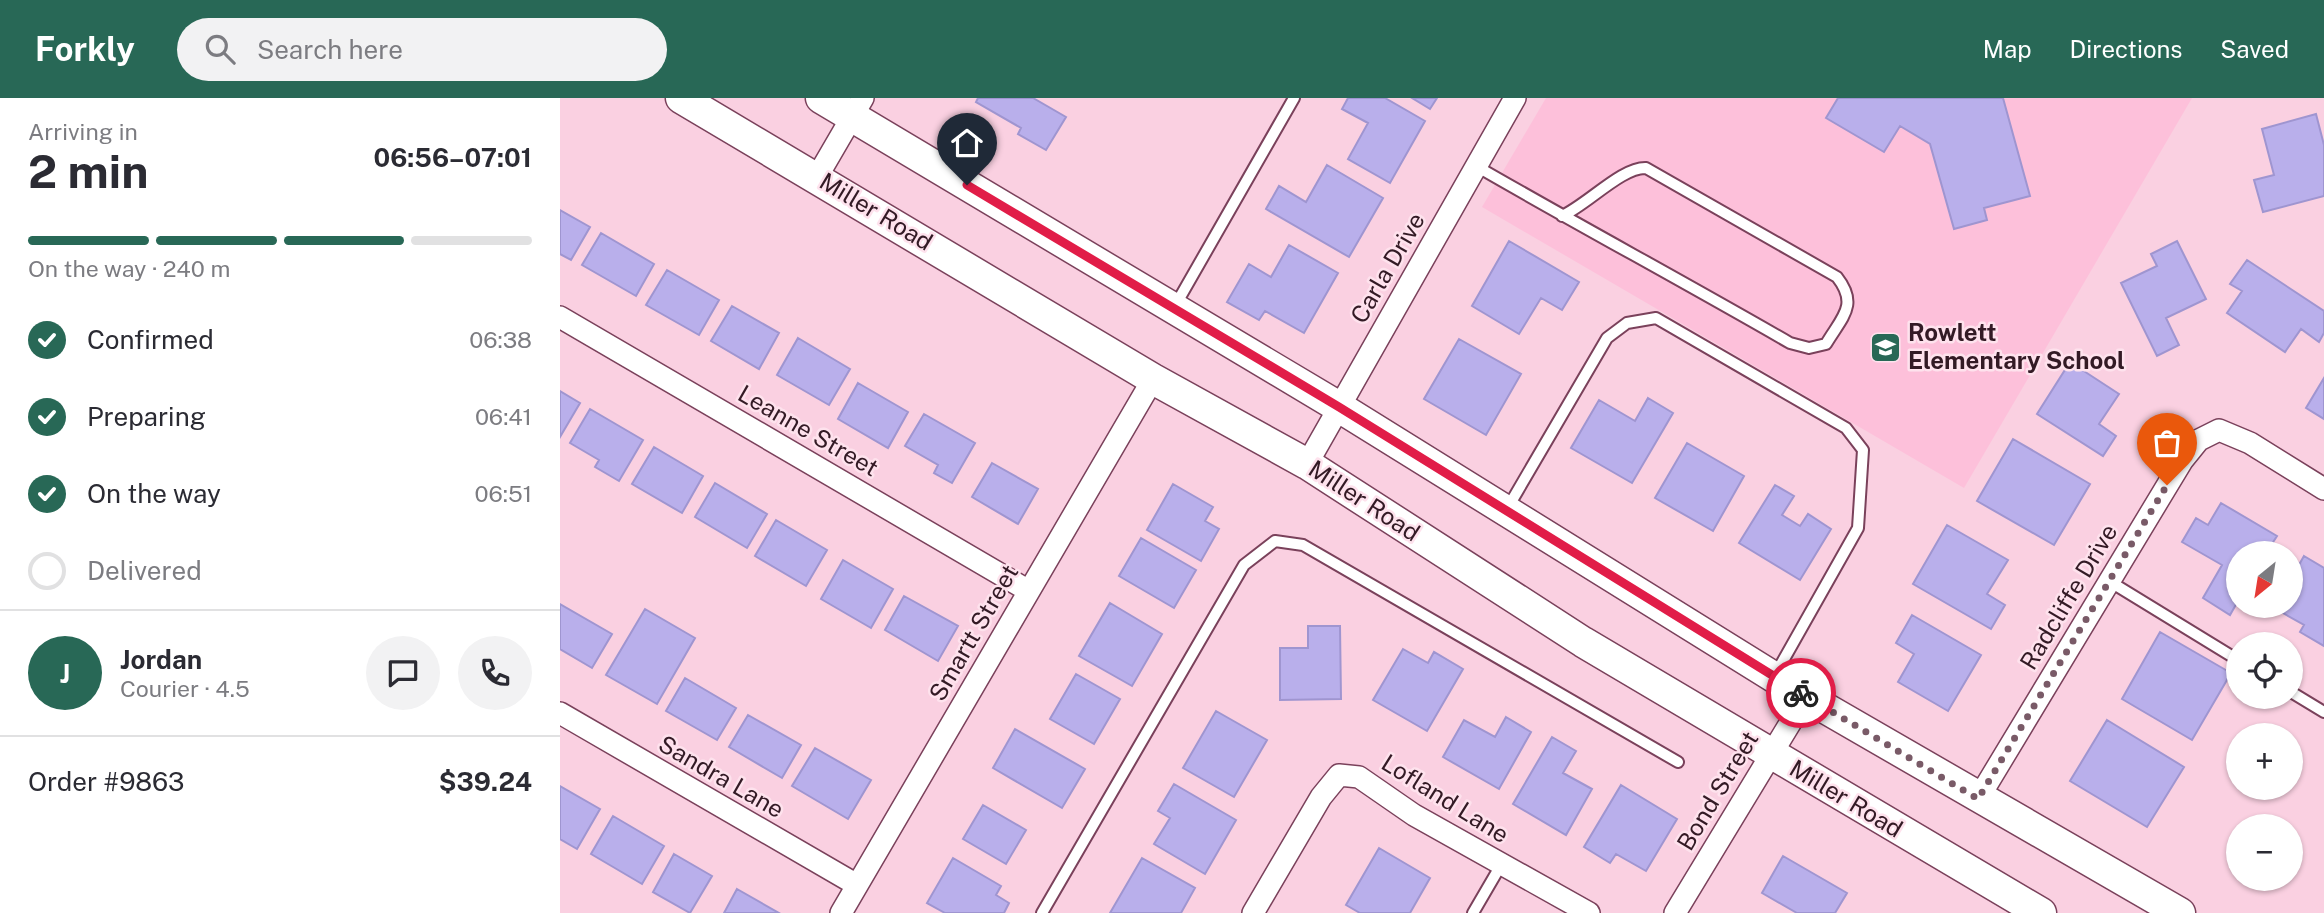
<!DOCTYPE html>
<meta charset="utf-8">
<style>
:root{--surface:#fff;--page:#f2f2f3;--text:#2b2b33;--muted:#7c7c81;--line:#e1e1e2;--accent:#286856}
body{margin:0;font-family:"Public Sans",sans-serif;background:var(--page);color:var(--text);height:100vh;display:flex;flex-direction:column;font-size:26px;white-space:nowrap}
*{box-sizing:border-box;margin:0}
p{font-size:23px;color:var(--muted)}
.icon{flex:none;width:38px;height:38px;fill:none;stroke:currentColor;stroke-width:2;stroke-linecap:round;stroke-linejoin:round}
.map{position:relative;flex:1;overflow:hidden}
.side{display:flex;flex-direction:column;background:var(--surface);width:560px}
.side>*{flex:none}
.needle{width:46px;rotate:210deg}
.fabs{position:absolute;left:1666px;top:443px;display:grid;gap:14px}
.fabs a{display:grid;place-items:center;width:77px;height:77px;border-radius:50%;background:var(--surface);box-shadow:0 2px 5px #0004;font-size:35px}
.pin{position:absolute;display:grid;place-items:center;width:60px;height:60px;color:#fff;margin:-72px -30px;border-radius:50% 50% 50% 0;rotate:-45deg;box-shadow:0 0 7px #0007}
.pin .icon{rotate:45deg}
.courier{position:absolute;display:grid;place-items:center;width:70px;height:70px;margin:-35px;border:5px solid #e11d48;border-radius:50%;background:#fff;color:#222;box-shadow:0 2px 9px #0007}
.head em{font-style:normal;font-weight:700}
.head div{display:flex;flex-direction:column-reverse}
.head{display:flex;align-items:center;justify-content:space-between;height:119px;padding:0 28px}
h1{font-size:46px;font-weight:700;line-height:52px}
.bar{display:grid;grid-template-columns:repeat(4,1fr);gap:10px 7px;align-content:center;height:84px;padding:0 28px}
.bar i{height:9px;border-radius:5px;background:var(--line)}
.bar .on{background:var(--accent)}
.bar p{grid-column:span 4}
.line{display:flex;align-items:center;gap:18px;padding:0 28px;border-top:2px solid var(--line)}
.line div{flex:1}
.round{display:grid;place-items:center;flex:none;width:74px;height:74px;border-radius:37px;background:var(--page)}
ol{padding:0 28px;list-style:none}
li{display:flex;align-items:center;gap:21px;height:77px}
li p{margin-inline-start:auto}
li .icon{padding:7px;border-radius:50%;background:var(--accent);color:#fff;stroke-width:4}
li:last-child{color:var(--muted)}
li i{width:38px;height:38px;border:4px solid var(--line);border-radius:50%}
header{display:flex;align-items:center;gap:42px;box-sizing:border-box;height:98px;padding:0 35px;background:var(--accent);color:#fff}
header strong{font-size:33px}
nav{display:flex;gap:38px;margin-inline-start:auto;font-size:24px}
.search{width:490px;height:63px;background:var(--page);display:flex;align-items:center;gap:18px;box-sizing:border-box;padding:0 24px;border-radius:38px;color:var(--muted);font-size:26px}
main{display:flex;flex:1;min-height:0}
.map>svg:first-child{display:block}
</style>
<header>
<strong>Forkly</strong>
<div class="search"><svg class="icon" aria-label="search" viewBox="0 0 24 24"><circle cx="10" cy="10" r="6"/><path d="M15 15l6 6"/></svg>Search here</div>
<nav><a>Map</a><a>Directions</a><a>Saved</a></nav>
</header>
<main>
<section class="side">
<div class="head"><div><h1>2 min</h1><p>Arriving in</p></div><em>06:56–07:01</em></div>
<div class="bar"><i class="on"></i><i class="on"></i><i class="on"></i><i></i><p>On the way · 240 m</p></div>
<ol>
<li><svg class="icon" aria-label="check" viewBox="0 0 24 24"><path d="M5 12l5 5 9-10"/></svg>Confirmed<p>06:38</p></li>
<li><svg class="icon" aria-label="check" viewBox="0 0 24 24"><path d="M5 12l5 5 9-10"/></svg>Preparing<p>06:41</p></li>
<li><svg class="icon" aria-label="check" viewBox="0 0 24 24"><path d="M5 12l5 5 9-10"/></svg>On the way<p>06:51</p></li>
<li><i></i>Delivered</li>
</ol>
<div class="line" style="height:126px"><b class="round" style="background:var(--accent);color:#fff">J</b><div><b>Jordan</b><p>Courier · 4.5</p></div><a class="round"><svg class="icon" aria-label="chat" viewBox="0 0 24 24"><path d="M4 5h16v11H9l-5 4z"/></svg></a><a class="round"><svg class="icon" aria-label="phone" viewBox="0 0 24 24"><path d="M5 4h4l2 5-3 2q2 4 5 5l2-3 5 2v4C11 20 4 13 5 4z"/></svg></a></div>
<div class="line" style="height:91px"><div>Order #9863</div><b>$39.24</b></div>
</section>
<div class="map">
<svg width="1764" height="815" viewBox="0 0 1764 815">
<rect width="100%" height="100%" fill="#fad0e1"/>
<!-- built -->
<path fill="#fdc0da" d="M986 0H1632L1404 390 922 109Z"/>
<!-- building -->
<path fill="#b9afeb" stroke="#9f95d0" stroke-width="2" d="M418 0H473L506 19 486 52 458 36 461 30 416 4Z
M788 0H825L865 23 830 85 788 61 808 25 782 11Z
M852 0H877L870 11Z
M1278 0H1443L1470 98 1424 110 1427 122 1394 131 1370 46 1340 28 1324 54 1266 20Z
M1756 16 1764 47V98L1703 114 1694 82 1714 77 1702 31Z
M767 67 823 100 789 159 706 111 719 88 746 104Z
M0 112 30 129 11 162 0 156Z
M41 135 94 166 76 198 22 167Z
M949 143 1019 184 1002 212 981 200 959 236 912 208Z
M1617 143 1646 201 1606 220 1619 247 1597 258 1561 185 1597 168 1591 156Z
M729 147 778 175 744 235 705 213 699 222 667 204 689 166 711 179Z
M1687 162 1764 213V235L1759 244 1741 231 1725 254 1667 215 1682 193 1670 186Z
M107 172 159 202 139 237 86 207Z
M172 208 219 235 199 271 151 243Z
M238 240 290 271 269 307 217 277Z
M899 241 961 276 926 337 864 301Z
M1510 264 1559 296 1539 326 1556 338 1543 358 1477 316Z
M1764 280V321L1746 310Z
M298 285 348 314 328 350 278 321Z
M0 293 20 305 0 339Z
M1088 300 1113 315 1072 385 1011 350 1039 302 1075 323Z
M30 311 83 342 59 383 35 369 39 362 10 345Z
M364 316 415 345 392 385 374 375 378 367 345 348Z
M1453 341 1530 386 1494 447 1417 403Z
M1127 345 1184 378 1153 433 1095 400Z
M94 349 143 378 122 415 72 386Z
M432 365 478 391 458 426 412 399Z
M155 385 207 416 187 450 135 419Z
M613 386 653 409 645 423 659 431 641 463 587 432Z
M1215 387 1234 398 1222 417 1240 428 1248 416 1271 431 1240 482 1179 445Z
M1661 405 1717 438 1706 455H1678V503L1670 517 1643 500 1662 467 1622 444 1636 420 1648 427Z
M216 422 267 452 246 488 195 458Z
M1387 427 1448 462 1427 496 1445 507 1431 531 1353 486Z
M581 440 636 472 614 510 559 478Z
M1744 458 1764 470V548L1740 534 1744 527 1714 510 1731 508V481Z
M283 462 333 491 311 530 261 501Z
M344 498 398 528 378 563 325 532Z
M550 505 602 536 572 588 519 558Z
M0 506 52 536 32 570 0 551Z
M85 511 135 540 97 606 46 577Z
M1352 517 1421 557 1388 613 1338 584 1354 556 1336 545Z
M748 528H780L781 601 720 602V550H748Z
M1600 534 1671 575 1632 642 1562 601Z
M843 551 868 565 874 554 903 571 867 633 813 602Z
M516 576 560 601 534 646 490 621Z
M125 580 176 610 157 642 106 613Z
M656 613 707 642 674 699 623 670Z
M188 617 241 647 222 680 169 649Z
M946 619 971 634 939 691 883 659 904 622 935 639Z
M1547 622 1624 669 1587 729 1510 683Z
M455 631 525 671 502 710 433 670Z
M992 639 1016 653 1003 675 1032 691 1006 737 953 706Z
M255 650 311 682 288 721 232 688Z
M614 686 676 722 645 776 594 746 610 720 598 713Z
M1061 687 1117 721 1086 773 1056 756 1050 765 1024 749Z
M0 688 40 711 17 751 0 741Z
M423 707 466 732 446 766 403 741Z
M53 718 104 748 82 786 31 756Z
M819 750 870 780 850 815H800L786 807Z
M114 756 152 778 130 815 93 794Z
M1223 758 1287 795 1275 815H1237L1202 795Z
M393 760 441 788 436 797 449 805 444 815H385L367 805Z
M582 760 635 790 621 815H550Z
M177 791 219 815H164Z"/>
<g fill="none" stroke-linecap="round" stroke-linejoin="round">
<defs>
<path id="lane" d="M916 68C1020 128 1126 185 1230 245L1249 250 1266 246C1282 219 1299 207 1277 179L1086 70C1062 69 1028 106 1002 118
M615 208 734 0
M947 411 1047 240 1067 225 1096 220 1286 330 1303 352 1298 430 1215 577
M1549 483 1678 562
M1731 594 1764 614
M482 815 684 467 715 443 743 447 1118 664
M913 815 941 767"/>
<path id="street" d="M257 79 303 0
M0 219 469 493
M747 366 955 0
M0 615 297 787
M1418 701 1622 363 1639 342 1659 332 1690 345 1764 391
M281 815 593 281
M693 815 761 699 779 677 799 679 854 717 1029 815
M1115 815 1246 599"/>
<path id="secondary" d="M121 0 593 281 747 366 1023 544 1481 815
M261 0 779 309 1246 599 1620 815"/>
</defs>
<!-- lane casing -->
<use href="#lane" stroke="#7a415b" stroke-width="14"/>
<!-- street casing -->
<use href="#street" stroke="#7a415b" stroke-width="24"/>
<!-- secondary casing -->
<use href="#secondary" stroke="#7a415b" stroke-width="33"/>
<!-- lane -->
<use href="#lane" stroke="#fff" stroke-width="10"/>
<!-- street -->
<use href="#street" stroke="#fff" stroke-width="21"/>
<!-- secondary -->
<use href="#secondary" stroke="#fff" stroke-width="30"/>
</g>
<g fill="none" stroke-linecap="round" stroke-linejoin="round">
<!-- done -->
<path stroke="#795a67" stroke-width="7" stroke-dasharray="0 12.6" d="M1241 595 1418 701 1607 387"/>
<!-- route -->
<path stroke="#e11d48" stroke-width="9" d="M407 87 779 309 1241 595"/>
</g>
<!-- icons -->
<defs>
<symbol id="school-square" viewBox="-11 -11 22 22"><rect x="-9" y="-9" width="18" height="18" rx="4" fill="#286856" stroke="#fee2ed"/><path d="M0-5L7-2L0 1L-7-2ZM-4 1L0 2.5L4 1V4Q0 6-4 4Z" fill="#fff"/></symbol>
</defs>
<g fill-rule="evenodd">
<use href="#school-square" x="1308" y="232" width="35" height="35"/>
</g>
<g text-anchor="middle" stroke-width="5" stroke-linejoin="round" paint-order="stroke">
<!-- street labels -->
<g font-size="24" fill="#331a25" stroke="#fee2ed">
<text transform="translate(316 114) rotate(31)" y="8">Miller Road</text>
<text transform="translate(828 170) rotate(-60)" y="8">Carla Drive</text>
<text transform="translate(248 333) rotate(30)" y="8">Leanne Street</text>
<text transform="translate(804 403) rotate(33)" y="8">Miller Road</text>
<text transform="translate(1509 499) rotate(-59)" y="8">Radcliffe Drive</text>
<text transform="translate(414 535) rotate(-60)" y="8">Smartt Street</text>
<text transform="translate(161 679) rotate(30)" y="8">Sandra Lane</text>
<text transform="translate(1158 693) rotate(-59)" y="8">Bond Street</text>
<text transform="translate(885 701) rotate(32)" y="8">Lofland Lane</text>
<text transform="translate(1286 701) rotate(31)" y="8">Miller Road</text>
</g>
<!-- poi labels -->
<g font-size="24" font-weight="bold" fill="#331a25" stroke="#fee2ed" text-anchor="start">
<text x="1348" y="243">Rowlett<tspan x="1348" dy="28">Elementary School</tspan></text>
</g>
</g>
</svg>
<div class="fabs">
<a><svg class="needle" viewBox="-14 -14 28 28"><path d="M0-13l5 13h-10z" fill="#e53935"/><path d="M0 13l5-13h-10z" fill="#7c7c81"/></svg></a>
<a><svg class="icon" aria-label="locate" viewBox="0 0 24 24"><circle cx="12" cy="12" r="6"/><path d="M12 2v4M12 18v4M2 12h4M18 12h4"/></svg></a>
<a>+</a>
<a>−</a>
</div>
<div class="pin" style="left:1607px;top:387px;background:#ea580c"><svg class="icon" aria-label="bag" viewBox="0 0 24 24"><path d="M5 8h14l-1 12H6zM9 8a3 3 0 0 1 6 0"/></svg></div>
<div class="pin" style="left:407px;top:87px;background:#1f2937"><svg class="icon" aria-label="home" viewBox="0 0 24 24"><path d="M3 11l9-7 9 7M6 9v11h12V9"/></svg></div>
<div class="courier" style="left:1241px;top:595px"><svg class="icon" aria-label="bike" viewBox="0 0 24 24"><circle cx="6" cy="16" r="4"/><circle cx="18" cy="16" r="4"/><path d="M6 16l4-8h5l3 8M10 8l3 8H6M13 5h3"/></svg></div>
</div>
</main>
